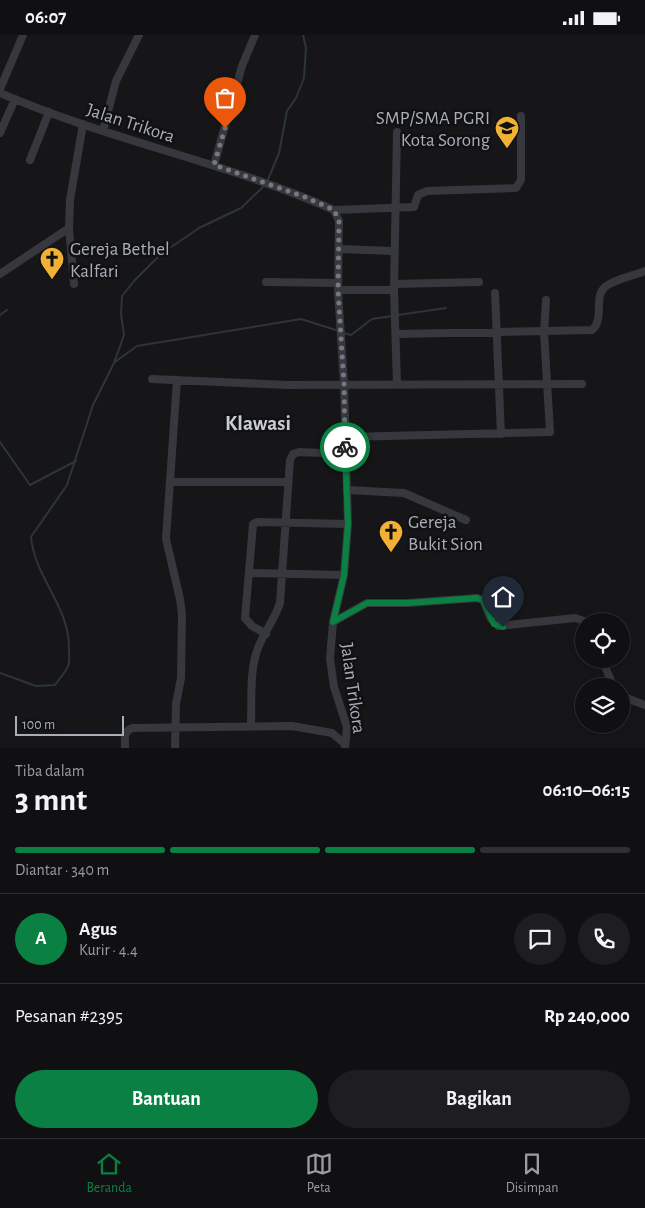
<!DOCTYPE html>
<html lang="id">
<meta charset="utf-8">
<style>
:root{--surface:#101012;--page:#1e1e20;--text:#f1f3f6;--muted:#9c9d9f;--line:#303032;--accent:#0b8043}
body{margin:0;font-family:"Alegreya Sans",sans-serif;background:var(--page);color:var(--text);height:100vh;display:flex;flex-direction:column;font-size:19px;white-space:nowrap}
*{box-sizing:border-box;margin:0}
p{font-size:16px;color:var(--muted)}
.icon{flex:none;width:28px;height:28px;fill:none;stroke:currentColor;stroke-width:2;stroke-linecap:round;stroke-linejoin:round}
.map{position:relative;height:713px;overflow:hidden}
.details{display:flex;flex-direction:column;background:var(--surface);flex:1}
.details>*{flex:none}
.tools{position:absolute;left:575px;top:578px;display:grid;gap:10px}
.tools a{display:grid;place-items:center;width:55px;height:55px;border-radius:50%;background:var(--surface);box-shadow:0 2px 8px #0003,0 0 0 1px var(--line);font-size:25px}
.scale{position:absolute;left:15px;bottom:12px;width:109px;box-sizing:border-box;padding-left:5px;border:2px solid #a8adb8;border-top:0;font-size:14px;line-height:18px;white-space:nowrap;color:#a8adb8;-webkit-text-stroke:4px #111113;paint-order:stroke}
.pin{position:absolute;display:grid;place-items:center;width:42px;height:42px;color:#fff;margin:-51px -21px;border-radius:50% 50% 50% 0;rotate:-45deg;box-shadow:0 0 5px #0007}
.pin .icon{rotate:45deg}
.courier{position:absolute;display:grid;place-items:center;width:50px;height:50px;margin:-25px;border:4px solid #0b8043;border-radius:50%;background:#fff;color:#222;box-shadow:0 1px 6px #0007}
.overview em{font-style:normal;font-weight:600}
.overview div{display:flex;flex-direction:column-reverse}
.overview{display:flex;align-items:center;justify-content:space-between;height:85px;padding:0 15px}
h1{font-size:32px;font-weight:600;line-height:38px}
.bar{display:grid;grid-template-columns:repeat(4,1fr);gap:8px 5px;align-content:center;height:60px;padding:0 15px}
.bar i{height:6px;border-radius:4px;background:var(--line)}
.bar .current{background:var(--accent)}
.bar p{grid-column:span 4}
.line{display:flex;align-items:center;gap:12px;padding:0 15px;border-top:1px solid var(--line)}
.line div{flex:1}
.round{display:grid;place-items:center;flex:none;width:52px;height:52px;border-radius:26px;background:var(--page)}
.primary-button{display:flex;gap:10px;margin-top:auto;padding:10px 15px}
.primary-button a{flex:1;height:58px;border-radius:30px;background:var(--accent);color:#fff;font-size:20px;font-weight:600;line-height:58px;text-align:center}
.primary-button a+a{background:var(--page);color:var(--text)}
.status{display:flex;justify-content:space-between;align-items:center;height:35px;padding:0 25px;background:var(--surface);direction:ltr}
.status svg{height:14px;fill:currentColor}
.menu{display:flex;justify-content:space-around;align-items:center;height:70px;border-top:1px solid var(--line);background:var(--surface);font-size:14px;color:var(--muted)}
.menu a{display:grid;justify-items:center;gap:2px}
.menu .current{color:var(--accent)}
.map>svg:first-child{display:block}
</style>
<div class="status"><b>06:07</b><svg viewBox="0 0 49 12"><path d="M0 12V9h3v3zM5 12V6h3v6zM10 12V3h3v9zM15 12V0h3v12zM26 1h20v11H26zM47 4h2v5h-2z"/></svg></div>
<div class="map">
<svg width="645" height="713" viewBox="0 0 645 713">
<rect width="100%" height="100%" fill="#161618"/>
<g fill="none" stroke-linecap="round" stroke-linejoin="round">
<!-- stream -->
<path stroke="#2c353c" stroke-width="2" d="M267 147 279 118 287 76 296 63 304 43 306 13 303 0
M0 280 7 275
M398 280 446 273
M343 298 351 300 372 284 392 281
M115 327 137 311 301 284 339 296
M0 407 30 450 76 426
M0 638 36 651 55 650C59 644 66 637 68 631 70 627 69 620 69 615 70 571 35 544 31 502L67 450 93 370 114 328 124 300 121 279 122 261 134 246 161 219 199 193 241 173 264 151"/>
<!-- minor -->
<path stroke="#37383d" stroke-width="8" d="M0 54 23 0
M0 58C108 105 226 127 334 175L339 186 338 255 344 349 348 489 344 540 333 587 330 624 334 652 347 692 345 713
M103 96 116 46 139 0
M397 97 394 255 397 349
M0 98 15 64
M30 125 49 77
M214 130 242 31 255 0
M334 175 414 172 418 160 427 156 516 153 521 145V81
M339 214 394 216
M0 239 69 193
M266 247 338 248
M74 249 69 193 70 165 83 89
M394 249 479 247
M338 255H394
M495 258 501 399
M396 299 592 295C605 284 593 262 605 252 615 244 633 241 645 236
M152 344 287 350 582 349
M345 402 550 397 544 297 546 265
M170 447H288
M347 455 404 458 466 485
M249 538 344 540
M333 587 367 568H408L477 563 483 565 491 584 498 591 575 583 584 586
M266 599 252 591 245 583 253 489 257 487 348 489
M602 624 613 651
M621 661 645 670
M251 690C252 666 249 636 258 613 264 597 275 584 280 568L290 425 293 419 299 417 345 419
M125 713C125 704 123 697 132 693L292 691 332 698 345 709
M175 713 176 669 181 643 182 579 180 564 166 504 177 345"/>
</g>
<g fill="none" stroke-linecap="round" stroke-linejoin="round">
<!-- done -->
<path stroke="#757880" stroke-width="5" stroke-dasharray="0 9" d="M225 93 214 130 305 162 334 175 339 186 338 255 344 349 345 412"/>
<!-- route -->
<path stroke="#0b8043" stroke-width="6" d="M345 412 348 489 344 540 333 587 367 568H408L477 563 483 565 494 589 503 592"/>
</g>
<!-- icons -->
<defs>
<symbol id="school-pin" viewBox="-11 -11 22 30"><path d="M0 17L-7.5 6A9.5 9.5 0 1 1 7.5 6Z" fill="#f2b134" stroke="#111113"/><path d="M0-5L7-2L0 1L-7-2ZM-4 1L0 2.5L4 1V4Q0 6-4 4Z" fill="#111"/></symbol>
<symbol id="church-pin" viewBox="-11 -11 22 30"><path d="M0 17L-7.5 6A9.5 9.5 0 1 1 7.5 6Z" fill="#f2b134" stroke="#111113"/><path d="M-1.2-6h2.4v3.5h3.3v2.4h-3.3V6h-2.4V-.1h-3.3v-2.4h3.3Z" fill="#111"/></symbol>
</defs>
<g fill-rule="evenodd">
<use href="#school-pin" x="493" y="79" width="28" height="38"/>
<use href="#church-pin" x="38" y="210" width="28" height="38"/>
<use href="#church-pin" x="377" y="483" width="28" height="38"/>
</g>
<g text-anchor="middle" stroke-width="5" stroke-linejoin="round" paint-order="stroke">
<!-- poi labels -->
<g font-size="19" fill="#a8adb8" stroke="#111113" text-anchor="start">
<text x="490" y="89" text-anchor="end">SMP/SMA PGRI<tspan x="490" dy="22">Kota Sorong</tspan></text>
<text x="70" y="220">Gereja Bethel<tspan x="70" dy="22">Kalfari</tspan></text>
<text x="408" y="493">Gereja<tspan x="408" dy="22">Bukit Sion</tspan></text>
</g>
<!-- street labels -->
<g font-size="19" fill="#a8adb8" stroke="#111113">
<text transform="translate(131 87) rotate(18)" y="7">Jalan Trikora</text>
<text transform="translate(354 653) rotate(82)" y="7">Jalan Trikora</text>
</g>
<!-- quarter labels -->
<g font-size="21" font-weight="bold" fill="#c9ccd4" stroke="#111113">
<text x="258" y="395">Klawasi</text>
</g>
</g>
</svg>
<div class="tools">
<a><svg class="icon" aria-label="locate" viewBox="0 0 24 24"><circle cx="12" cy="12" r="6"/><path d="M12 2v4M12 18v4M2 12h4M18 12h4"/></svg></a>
<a><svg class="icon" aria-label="layers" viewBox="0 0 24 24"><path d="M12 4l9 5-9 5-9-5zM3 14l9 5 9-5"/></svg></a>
</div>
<div class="scale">100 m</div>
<div class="pin" style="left:225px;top:93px;background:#ea580c"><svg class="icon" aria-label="bag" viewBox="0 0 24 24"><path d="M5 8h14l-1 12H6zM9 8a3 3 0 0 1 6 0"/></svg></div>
<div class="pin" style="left:503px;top:592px;background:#1f2937"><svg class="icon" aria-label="home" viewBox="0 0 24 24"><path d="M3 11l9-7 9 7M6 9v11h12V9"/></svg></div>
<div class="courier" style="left:345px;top:412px"><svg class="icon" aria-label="bike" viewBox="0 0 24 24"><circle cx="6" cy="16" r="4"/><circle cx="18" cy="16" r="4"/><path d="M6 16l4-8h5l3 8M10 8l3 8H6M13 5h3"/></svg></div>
</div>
<section class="details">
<div class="overview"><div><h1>3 mnt</h1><p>Tiba dalam</p></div><em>06:10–06:15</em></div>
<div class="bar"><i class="current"></i><i class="current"></i><i class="current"></i><i></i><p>Diantar · 340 m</p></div>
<div class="line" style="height:90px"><b class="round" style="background:var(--accent);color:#fff">A</b><div><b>Agus</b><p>Kurir · 4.4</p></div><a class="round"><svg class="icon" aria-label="chat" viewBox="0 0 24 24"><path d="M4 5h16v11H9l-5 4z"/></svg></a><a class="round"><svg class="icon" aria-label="phone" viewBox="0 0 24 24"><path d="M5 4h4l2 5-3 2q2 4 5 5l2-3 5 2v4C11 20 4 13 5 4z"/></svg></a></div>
<div class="line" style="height:65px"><div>Pesanan #2395</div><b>Rp 240,000</b></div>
<div class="primary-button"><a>Bantuan</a><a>Bagikan</a></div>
</section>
<nav class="menu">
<a class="current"><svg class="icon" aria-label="home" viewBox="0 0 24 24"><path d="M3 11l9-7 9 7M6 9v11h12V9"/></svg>Beranda</a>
<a><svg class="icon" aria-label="map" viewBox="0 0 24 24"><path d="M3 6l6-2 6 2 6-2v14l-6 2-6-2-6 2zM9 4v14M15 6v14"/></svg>Peta</a>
<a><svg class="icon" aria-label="saved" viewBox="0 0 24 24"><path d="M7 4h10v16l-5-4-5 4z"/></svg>Disimpan</a>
</nav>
